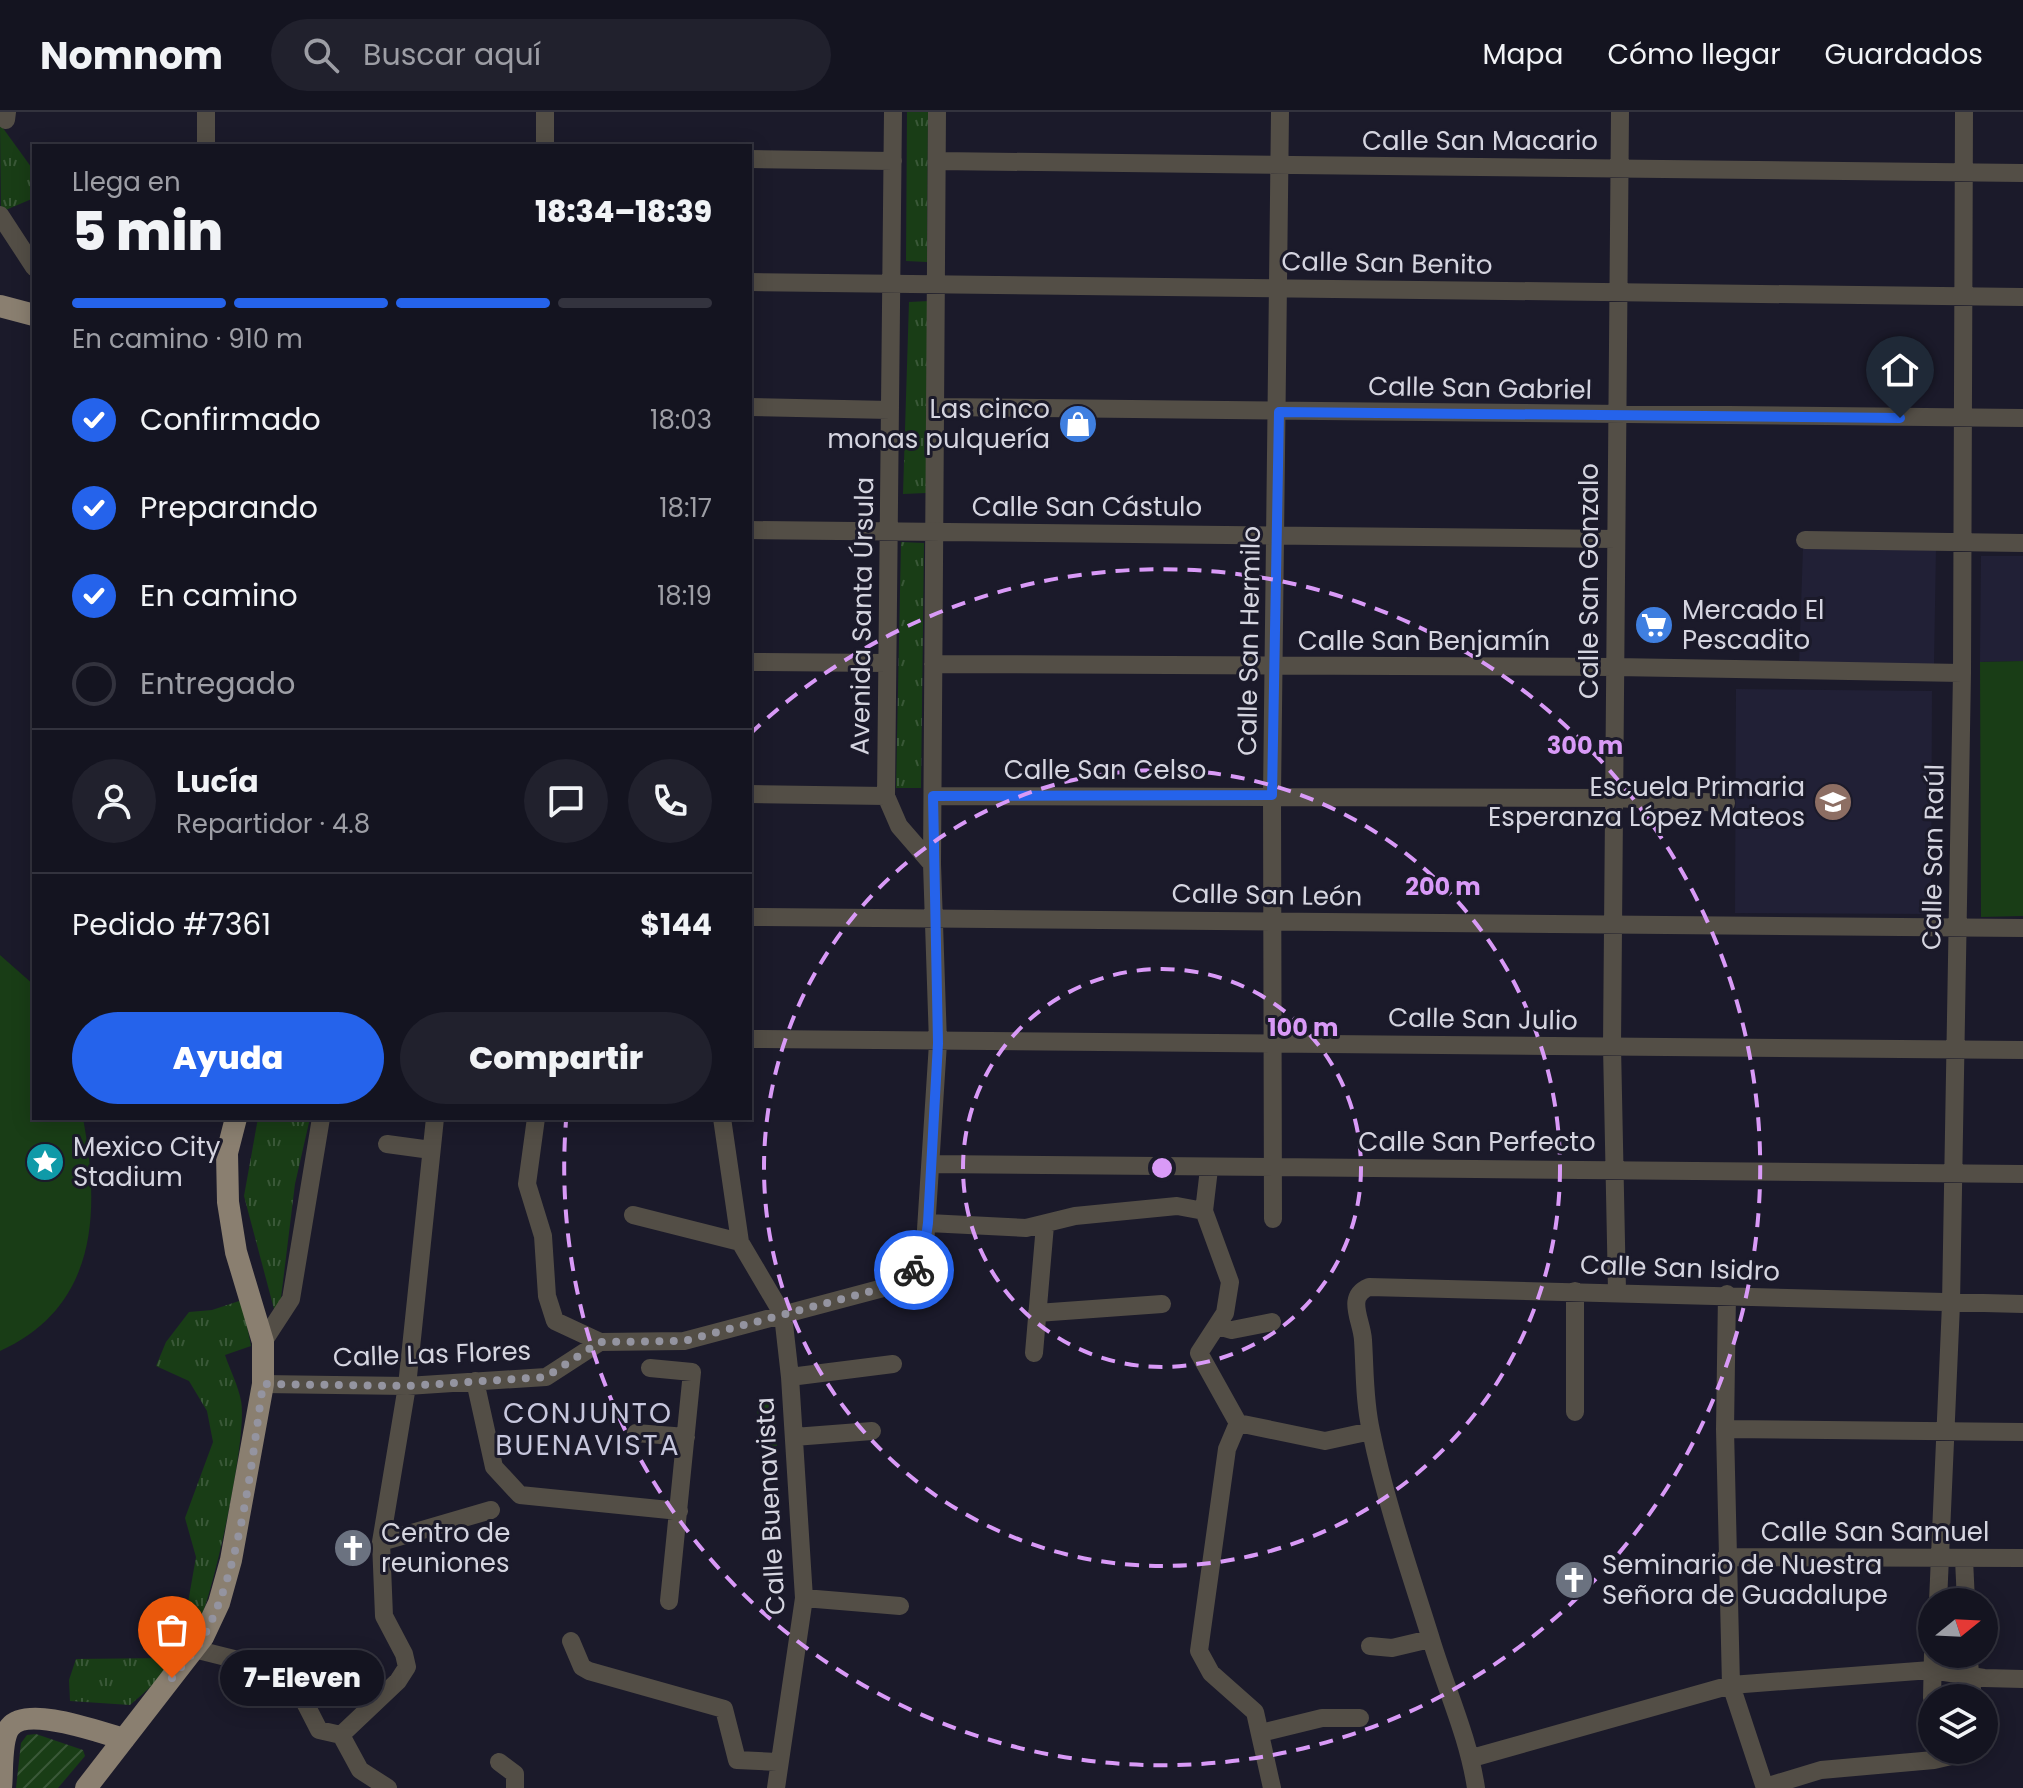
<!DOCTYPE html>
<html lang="es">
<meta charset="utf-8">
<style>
:root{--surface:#141420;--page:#21212d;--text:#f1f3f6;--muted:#9d9ea5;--line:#33333e;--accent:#2563eb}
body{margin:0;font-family:Poppins,sans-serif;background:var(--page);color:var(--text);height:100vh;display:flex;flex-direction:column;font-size:30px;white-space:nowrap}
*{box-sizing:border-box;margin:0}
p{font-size:26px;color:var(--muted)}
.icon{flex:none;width:44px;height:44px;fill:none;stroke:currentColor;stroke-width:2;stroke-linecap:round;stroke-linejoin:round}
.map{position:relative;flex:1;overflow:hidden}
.details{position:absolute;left:32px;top:32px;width:720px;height:976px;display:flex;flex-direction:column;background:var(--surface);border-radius:0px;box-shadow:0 4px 20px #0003,0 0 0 2px var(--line)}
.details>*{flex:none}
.needle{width:52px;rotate:72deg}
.tools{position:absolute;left:1918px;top:1476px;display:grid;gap:16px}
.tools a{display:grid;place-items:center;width:80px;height:80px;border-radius:50%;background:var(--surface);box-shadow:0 4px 20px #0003,0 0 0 2px var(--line);font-size:40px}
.pin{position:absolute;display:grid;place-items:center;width:68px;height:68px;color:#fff;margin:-82px -34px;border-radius:50% 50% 50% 0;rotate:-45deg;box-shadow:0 0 8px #0007}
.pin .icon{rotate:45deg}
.courier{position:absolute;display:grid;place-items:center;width:80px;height:80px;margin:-40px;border:6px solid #2563eb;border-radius:50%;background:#fff;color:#222;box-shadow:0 2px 10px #0007}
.bubble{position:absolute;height:56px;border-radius:28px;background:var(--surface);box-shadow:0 4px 20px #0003,0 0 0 2px var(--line);font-size:26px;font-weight:800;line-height:56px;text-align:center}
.headline em{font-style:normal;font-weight:800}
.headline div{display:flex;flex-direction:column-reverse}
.headline{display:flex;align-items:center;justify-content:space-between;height:136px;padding:0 40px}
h1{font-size:52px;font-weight:800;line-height:60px}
.bar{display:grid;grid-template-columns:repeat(4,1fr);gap:12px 8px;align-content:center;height:96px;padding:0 40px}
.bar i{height:10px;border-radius:6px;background:var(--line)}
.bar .current{background:var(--accent)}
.bar p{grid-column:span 4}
.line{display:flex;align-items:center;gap:20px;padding:0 40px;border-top:2px solid var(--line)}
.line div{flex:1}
.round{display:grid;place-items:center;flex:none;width:84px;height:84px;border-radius:42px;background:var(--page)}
ol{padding:0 40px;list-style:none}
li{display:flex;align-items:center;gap:24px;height:88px}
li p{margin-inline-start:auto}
li .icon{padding:8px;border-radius:50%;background:var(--accent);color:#fff;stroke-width:4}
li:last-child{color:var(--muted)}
li i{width:44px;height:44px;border:4px solid var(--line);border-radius:50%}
.cta{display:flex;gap:16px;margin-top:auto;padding:16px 40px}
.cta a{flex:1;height:92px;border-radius:48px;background:var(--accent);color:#fff;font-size:32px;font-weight:800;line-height:92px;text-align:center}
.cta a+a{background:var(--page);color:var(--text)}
header{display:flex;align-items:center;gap:48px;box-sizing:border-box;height:112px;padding:0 40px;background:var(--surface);border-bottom:2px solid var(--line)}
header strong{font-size:38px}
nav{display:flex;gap:44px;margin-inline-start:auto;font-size:28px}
.search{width:560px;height:72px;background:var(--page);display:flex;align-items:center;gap:20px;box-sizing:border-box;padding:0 28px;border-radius:44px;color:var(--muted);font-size:30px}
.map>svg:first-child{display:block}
</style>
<header>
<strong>Nomnom</strong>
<div class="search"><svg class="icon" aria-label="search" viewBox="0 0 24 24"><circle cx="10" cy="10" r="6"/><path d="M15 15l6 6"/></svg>Buscar aquí</div>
<nav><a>Mapa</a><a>Cómo llegar</a><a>Guardados</a></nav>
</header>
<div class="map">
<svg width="2023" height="1676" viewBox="0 0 2023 1676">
<defs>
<pattern id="park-tufts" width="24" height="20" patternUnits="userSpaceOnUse" patternTransform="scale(2)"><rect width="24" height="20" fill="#193d16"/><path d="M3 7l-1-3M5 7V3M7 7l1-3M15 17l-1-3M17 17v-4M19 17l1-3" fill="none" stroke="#3a5838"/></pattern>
<pattern id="garden-furrows" width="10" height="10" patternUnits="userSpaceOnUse" patternTransform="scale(2)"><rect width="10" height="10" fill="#193d16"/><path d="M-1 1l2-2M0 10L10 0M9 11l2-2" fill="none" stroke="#3a5838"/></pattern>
</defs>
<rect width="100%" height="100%" fill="#1b1a2a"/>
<!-- built -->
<path fill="#212036" d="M1803 435 1936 436 1934 552 1799 553Z
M1981 444H2023V549L1980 550Z
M1736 577 1932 579 1931 802 1735 801Z"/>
<!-- grass -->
<path fill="#193d16" d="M2023 549V804L1981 805 1980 550Z
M0 843 34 873V1006H83C100 1098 99 1194 0 1239Z
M774 1291 777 1334 760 1336 757 1292Z"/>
<!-- park -->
<path fill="url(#park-tufts)" d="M907 0H928L927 150 906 149Z
M0 12 34 59V86L1 100Z
M929 189 926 381 903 382 909 190Z
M901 430 924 431 921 676H896Z
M258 1006H310L295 1072 280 1194 274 1197 244 1084Z
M242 1188 251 1234 225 1243C230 1258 238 1273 241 1289 248 1323 214 1482 197 1515 182 1546 155 1572 130 1593L70 1589 69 1568 76 1547 164 1546 183 1519 196 1445 185 1406 213 1330 207 1299 189 1269 156 1254 166 1230 189 1200 212 1198Z"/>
<!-- garden -->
<path fill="url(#garden-furrows)" d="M36 1622 83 1638 85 1644 58 1676H16L21 1631 27 1623Z"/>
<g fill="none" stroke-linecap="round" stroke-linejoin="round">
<!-- minor -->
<path stroke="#534e46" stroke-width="18" d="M893 0 886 684 899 714 932 752
M6 8 7 0
M206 34V0
M545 34V0
M750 47 893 49
M937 49 2023 61
M0 103 34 155
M750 170 2023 185
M750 295 890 298
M935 295 2023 306
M750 418 1616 427
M1805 428 2023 431
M750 550 887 551
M933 552 1615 555 1962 561
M750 682 886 684
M933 684 1613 686 1726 691
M750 805 2023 816
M750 927 2023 938
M536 1006 527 1072 543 1124 547 1184 555 1209 600 1230
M722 1006 740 1130 783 1203 790 1265 804 1486 776 1676
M387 1032 431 1038
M931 1052 2023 1062
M1204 1099 1230 1170 1225 1201 1199 1241 1238 1311 1227 1337 1199 1539 1211 1561 1255 1600 1272 1676
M1204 1099 1209 1057
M633 1103 740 1130
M1273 1107 1272 683 1280 0
M928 1111 1026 1116 1075 1104 1177 1094 1204 1099
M1617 1179 1612 934 1620 0
M1727 1182 1725 1317 1731 1573 1765 1676
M1037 1201 1162 1192
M1218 1214 1232 1218 1272 1210
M263 1230 291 1187 321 1006
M1034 1241 1045 1113
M650 1256 692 1260 669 1489
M790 1265 893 1252
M475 1269 494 1355 520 1383 679 1399
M263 1272 407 1274 546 1265 600 1230 684 1229 902 1171 912 1162 925 1133 938 931 932 752 937 0
M1575 1300V1179
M1238 1311 1325 1329 1371 1319
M1725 1317 2023 1320
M636 1321 686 1325
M794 1325 872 1319
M381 1430 491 1398
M1726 1445 2023 1446
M1964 1447 1966 1490
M804 1486 900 1494
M1938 1490 1951 1192 1962 561 1964 0
M571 1529 582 1555 589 1559 724 1597 737 1648 777 1650
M1370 1534 1392 1536 1430 1527
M194 1537 242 1549 300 1581 319 1618 341 1623 360 1658 388 1676
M1968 1542 1973 1586
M1932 1586 1933 1542
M1261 1621 1322 1606H1360
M341 1623 398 1569 407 1555 404 1542 384 1504 381 1430 407 1274 435 1006
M1472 1646 1731 1573 1931 1558 1984 1566 2023 1567
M499 1650 515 1662V1676
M1765 1675 1821 1658 1934 1648 1977 1638
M1476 1676C1468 1623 1445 1575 1430 1524 1409 1457 1385 1388 1371 1319 1364 1288 1365 1258 1363 1228 1362 1208 1345 1185 1369 1175L2023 1192"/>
<!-- major -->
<path stroke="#8a7f70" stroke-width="22" d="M0 194 34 203
M1 1676C3 1660 0 1627 10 1615 28 1593 101 1621 124 1627
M86 1676 203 1525 219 1491 231 1448 263 1272V1230L236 1140 228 1090 227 1041 236 1006"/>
</g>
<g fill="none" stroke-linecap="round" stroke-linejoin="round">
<!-- done -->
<path stroke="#9494a0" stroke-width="8" stroke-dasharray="0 14.4" d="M172 1566C183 1552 197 1538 205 1522 241 1455 252 1348 263 1272L407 1274 546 1265 600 1230 684 1229 902 1171 914 1158"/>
<!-- route -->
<path stroke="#2563eb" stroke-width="10" d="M914 1158 925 1133 928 1111 938 931 933 684 1272 683 1279 300 1900 306"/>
</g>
<!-- distance rings -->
<g fill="none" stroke="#d99af7" stroke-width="4" stroke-dasharray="14 10">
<circle cx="1162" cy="1056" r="199"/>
<circle cx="1162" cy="1056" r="398"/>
<path d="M750 622A598 598 0 1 1 566 1009"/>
</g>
<!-- icons -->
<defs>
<symbol id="shop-disc" viewBox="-11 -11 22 22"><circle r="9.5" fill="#3f7fe0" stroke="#1b1a2a"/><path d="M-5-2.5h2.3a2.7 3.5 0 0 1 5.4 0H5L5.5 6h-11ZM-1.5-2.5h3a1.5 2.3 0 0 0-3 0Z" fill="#fff"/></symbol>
<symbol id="supermarket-disc" viewBox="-11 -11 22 22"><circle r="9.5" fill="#3f7fe0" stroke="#1b1a2a"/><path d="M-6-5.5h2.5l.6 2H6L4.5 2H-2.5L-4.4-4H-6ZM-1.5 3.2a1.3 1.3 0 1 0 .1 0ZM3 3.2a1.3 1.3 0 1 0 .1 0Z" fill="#fff"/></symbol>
<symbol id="school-disc" viewBox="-11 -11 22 22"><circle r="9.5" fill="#8d6e63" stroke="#1b1a2a"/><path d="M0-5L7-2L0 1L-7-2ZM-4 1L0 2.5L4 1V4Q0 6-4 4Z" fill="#fff"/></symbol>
<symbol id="sight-disc" viewBox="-11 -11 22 22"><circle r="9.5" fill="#0f9aa8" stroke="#1b1a2a"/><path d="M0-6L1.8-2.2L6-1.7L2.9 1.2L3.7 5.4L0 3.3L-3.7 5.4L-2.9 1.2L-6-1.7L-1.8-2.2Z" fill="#fff"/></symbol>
<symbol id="church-disc" viewBox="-11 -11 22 22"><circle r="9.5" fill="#6b7280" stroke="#1b1a2a"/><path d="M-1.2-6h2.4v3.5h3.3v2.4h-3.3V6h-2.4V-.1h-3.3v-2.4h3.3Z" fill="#fff"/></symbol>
</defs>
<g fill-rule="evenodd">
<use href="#shop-disc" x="1056" y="290" width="44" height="44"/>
<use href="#supermarket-disc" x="1632" y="491" width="44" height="44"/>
<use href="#school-disc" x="1811" y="668" width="44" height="44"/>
<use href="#sight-disc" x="23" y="1028" width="44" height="44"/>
<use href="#church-disc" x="331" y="1414" width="44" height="44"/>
<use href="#church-disc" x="1552" y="1446" width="44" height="44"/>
</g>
<g text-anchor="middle" stroke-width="6" stroke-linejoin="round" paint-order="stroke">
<!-- street labels -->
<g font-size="26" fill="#d5d5e0" stroke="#1b1a2a">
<text x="1480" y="38">Calle San Macario</text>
<text transform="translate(1387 151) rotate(1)" y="9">Calle San Benito</text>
<text transform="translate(1480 276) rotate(1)" y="9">Calle San Gabriel</text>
<text x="1087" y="404">Calle San Cástulo</text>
<text transform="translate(1589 469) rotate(-90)" y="9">Calle San Gonzalo</text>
<text transform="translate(862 504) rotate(-89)" y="9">Avenida Santa Úrsula</text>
<text transform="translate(1249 529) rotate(-89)" y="9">Calle San Hermilo</text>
<text x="1424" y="538">Calle San Benjamín</text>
<text x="1105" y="667">Calle San Celso</text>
<text transform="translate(1933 745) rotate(-89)" y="9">Calle San Raúl</text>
<text transform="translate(1267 783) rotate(1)" y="9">Calle San León</text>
<text transform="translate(1483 907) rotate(1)" y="9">Calle San Julio</text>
<text x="1477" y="1039">Calle San Perfecto</text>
<text transform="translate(1680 1156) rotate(2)" y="9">Calle San Isidro</text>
<text transform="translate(432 1242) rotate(-2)" y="9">Calle Las Flores</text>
<text transform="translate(770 1394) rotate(-93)" y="9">Calle Buenavista</text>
<text x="1875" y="1429">Calle San Samuel</text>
</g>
<!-- poi labels -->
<g font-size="26" fill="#d5d5e0" stroke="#1b1a2a" text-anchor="start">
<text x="1050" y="306" text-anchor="end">Las cinco<tspan x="1050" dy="30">monas pulquería</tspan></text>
<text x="1682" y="507">Mercado El<tspan x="1682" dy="30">Pescadito</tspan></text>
<text x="1805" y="684" text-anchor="end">Escuela Primaria<tspan x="1805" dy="30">Esperanza López Mateos</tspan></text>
<text x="73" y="1044">Mexico City<tspan x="73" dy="30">Stadium</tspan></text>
<text x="381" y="1430">Centro de<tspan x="381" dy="30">reuniones</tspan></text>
<text x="1602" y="1462">Seminario de Nuestra<tspan x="1602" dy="30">Señora de Guadalupe</tspan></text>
</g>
<!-- neighbourhood labels -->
<g font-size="28" letter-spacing="2" fill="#c7c7dd" stroke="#1b1a2a">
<text x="588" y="1311">CONJUNTO<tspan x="588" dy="32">BUENAVISTA</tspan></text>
</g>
</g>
<circle cx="1162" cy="1056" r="12" fill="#d99af7" stroke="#1b1a2a" stroke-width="4"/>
<g font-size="24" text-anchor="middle" font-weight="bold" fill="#d99af7" stroke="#1b1a2a" stroke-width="6" stroke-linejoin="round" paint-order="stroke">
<text x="1585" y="642">300 m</text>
<text x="1443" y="783">200 m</text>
<text x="1303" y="924">100 m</text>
</g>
</svg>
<div class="tools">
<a><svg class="needle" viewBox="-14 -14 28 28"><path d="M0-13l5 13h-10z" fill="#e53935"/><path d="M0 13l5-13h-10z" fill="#9d9ea5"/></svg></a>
<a><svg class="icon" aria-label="layers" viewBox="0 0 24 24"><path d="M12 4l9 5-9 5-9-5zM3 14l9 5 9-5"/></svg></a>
</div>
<div class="pin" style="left:172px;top:1566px;background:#ea580c"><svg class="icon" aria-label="bag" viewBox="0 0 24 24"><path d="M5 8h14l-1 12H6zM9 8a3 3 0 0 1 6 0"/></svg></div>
<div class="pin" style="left:1900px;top:306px;background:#1f2937"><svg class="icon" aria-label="home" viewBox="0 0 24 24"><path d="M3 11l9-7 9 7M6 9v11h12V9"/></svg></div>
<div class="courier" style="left:914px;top:1158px"><svg class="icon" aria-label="bike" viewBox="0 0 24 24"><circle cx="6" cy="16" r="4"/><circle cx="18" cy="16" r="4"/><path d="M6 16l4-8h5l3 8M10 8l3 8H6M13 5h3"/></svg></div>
<div class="bubble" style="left:220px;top:1538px;width:164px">7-Eleven</div>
<section class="details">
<div class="headline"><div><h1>5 min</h1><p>Llega en</p></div><em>18:34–18:39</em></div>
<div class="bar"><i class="current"></i><i class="current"></i><i class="current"></i><i></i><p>En camino · 910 m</p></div>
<ol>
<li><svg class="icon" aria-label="check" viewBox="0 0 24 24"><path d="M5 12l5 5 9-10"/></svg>Confirmado<p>18:03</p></li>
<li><svg class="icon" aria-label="check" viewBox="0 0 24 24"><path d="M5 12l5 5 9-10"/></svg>Preparando<p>18:17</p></li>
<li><svg class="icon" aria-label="check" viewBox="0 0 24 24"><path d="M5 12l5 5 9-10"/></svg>En camino<p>18:19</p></li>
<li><i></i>Entregado</li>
</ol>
<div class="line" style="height:144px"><a class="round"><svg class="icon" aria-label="person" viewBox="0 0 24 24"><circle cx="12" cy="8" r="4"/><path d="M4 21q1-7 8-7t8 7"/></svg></a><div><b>Lucía</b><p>Repartidor · 4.8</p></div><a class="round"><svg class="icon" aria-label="chat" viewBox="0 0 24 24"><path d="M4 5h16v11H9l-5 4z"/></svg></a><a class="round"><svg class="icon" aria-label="phone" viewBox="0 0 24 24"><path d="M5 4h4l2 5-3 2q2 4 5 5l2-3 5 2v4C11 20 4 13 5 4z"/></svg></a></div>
<div class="line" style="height:104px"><div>Pedido #7361</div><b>$144</b></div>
<div class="cta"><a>Ayuda</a><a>Compartir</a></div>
</section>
</div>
